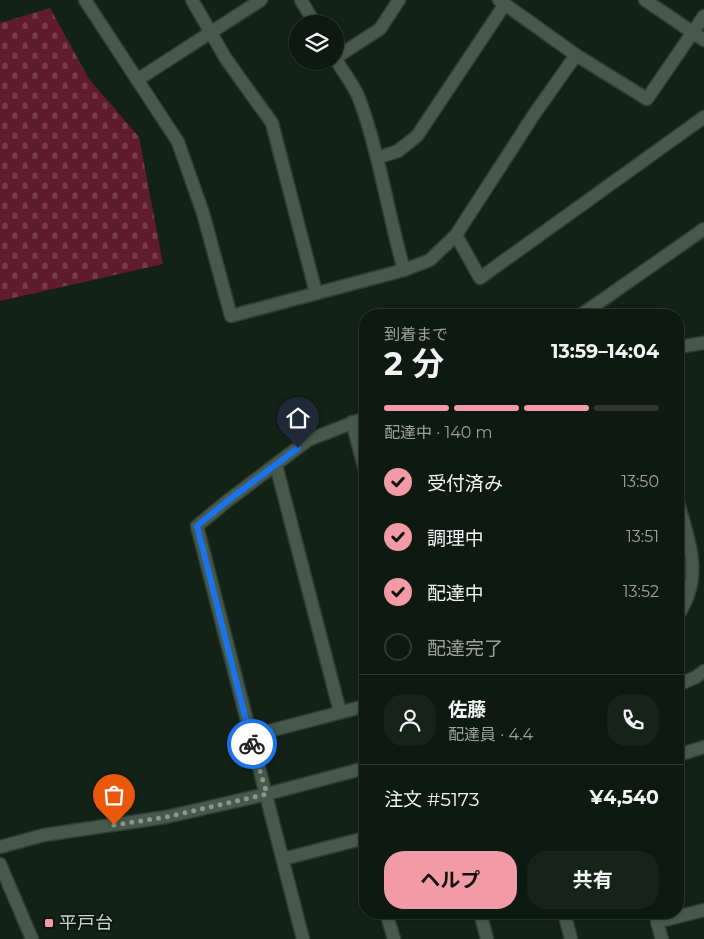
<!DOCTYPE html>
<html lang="ja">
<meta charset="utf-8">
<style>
:root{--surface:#0e1a11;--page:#17231a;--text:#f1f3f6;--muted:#9ba19f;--line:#2e3831;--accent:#f39aa7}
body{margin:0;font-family:Montserrat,"Noto Sans JP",sans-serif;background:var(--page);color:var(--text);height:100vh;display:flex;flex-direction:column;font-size:19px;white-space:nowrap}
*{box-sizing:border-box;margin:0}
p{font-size:16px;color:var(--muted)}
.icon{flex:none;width:28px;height:28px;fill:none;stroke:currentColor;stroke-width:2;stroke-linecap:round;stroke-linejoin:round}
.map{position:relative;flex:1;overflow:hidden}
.drawer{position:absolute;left:359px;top:309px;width:325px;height:610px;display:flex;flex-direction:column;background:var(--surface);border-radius:20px;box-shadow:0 1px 4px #0004,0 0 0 1px var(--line)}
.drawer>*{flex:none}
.fabs{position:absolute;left:289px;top:15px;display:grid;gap:10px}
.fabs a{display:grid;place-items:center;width:55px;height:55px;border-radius:50%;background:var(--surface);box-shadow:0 1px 4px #0004,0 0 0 1px var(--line);font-size:25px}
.pin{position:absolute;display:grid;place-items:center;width:42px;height:42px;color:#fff;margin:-51px -21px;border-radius:50% 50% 50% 0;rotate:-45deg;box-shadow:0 0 5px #0007}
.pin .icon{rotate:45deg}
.courier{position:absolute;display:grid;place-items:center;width:50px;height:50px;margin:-25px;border:4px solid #1a73e8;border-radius:50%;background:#fff;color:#222;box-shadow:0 1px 6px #0007}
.summary em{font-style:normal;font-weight:700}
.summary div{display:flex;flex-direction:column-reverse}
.summary{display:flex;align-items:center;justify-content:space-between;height:85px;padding:0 25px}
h1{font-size:32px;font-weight:700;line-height:38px}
.bar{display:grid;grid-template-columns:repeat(4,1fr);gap:8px 5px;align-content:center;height:60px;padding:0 25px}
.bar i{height:6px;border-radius:4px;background:var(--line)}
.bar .active{background:var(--accent)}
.bar p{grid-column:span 4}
.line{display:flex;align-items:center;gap:12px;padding:0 25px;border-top:1px solid var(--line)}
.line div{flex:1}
.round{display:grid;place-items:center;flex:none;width:52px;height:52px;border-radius:20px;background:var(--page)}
ol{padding:0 25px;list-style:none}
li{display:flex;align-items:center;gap:15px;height:55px}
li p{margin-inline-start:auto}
li .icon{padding:5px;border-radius:50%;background:var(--accent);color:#111;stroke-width:4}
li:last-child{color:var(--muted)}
li i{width:28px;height:28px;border:2px solid var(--line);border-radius:50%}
.primary-button{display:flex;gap:10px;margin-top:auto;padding:10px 25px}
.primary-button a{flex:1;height:58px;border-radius:20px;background:var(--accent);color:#111;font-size:20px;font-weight:700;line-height:58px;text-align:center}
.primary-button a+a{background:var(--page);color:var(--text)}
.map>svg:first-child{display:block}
</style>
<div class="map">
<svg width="704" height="939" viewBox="0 0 704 939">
<defs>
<pattern id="cemetery-stones" width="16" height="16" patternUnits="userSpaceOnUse" patternTransform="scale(1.25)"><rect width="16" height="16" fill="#611c2c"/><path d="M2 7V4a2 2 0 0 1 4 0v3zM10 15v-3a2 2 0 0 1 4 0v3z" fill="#763c49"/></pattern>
</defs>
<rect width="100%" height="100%" fill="#132217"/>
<!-- cemetery -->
<path fill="url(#cemetery-stones)" d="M50 8 89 79 139 137 163 264 0 301V23Z"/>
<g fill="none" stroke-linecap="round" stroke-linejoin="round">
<defs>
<path id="minor" d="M85 0 178 142 203 213 231 316 404 270 430 260 456 235 535 113 576 55
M192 0 226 59 272 123 316 293
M301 0 315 24
M499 0 576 55 647 99 704 16
M645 0 704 40
M335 58C343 72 355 86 360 101 380 156 388 214 404 270
M335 58 380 29 399 0
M137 80 261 0
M377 158 398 151 417 136 505 4
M456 235 480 278 704 117
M581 315 704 229
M678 347 704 343
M352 422 365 470
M276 465 340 712
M678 502C689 544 704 575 678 615
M250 736 365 706
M678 755 704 747
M283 859 365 838
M386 912 394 939
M480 912 487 939
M564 912 571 939
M303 939 197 526 226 502 308 440 365 418
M662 939 657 922 704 910"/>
<path id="tertiary" d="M678 685 696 677 704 671
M0 847 44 835 166 817 267 794 365 768
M0 864 32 939"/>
</defs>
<!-- minor casing -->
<use href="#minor" stroke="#313c33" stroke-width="15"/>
<!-- tertiary casing -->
<use href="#tertiary" stroke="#313c33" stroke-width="15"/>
<!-- minor -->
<use href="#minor" stroke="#47594b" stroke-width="12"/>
<!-- tertiary -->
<use href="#tertiary" stroke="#47594b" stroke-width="12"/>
</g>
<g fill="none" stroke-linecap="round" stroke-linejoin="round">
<!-- done -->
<path stroke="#8a968d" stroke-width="5" stroke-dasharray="0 9" d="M114 825 166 817 267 794 252 744"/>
<!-- route -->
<path stroke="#1a73e8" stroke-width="6" d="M252 744 197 526 226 502 298 448"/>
</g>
<!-- markers -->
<rect fill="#f39aa7" stroke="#0a190e" stroke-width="2" x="44" y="918" width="10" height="10" rx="2.5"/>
<g text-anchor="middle" stroke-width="4" stroke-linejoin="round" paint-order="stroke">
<!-- poi labels -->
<g font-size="18" fill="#cad4cc" stroke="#0a190e" text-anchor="start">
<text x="59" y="929">平戸台</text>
</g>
</g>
</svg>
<div class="fabs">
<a><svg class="icon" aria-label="layers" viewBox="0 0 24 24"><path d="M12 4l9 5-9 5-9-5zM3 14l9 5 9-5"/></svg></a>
</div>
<div class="pin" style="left:114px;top:825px;background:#ea580c"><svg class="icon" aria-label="bag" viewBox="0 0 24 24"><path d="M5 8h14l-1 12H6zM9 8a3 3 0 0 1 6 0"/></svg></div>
<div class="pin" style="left:298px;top:448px;background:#1f2937"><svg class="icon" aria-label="home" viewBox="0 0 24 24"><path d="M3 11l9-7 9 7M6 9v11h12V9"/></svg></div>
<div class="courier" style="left:252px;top:744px"><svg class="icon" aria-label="bike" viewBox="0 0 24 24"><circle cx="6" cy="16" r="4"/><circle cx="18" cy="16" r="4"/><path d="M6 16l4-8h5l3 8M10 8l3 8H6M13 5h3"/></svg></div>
<section class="drawer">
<div class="summary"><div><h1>2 分</h1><p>到着まで</p></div><em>13:59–14:04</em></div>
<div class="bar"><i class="active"></i><i class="active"></i><i class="active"></i><i></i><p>配達中 · 140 m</p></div>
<ol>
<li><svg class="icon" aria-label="check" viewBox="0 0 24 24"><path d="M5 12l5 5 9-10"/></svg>受付済み<p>13:50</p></li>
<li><svg class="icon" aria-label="check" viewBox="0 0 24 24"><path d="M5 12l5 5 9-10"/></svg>調理中<p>13:51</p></li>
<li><svg class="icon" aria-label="check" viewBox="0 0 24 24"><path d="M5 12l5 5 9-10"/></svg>配達中<p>13:52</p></li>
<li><i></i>配達完了</li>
</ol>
<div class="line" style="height:90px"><a class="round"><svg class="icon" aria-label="person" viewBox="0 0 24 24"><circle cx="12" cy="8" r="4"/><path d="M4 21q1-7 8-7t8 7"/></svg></a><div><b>佐藤</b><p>配達員 · 4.4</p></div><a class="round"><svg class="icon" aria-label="phone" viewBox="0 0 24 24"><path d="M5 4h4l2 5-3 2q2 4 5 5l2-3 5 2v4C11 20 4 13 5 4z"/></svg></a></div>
<div class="line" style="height:65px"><div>注文 #5173</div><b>¥4,540</b></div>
<div class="primary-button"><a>ヘルプ</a><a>共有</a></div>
</section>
</div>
